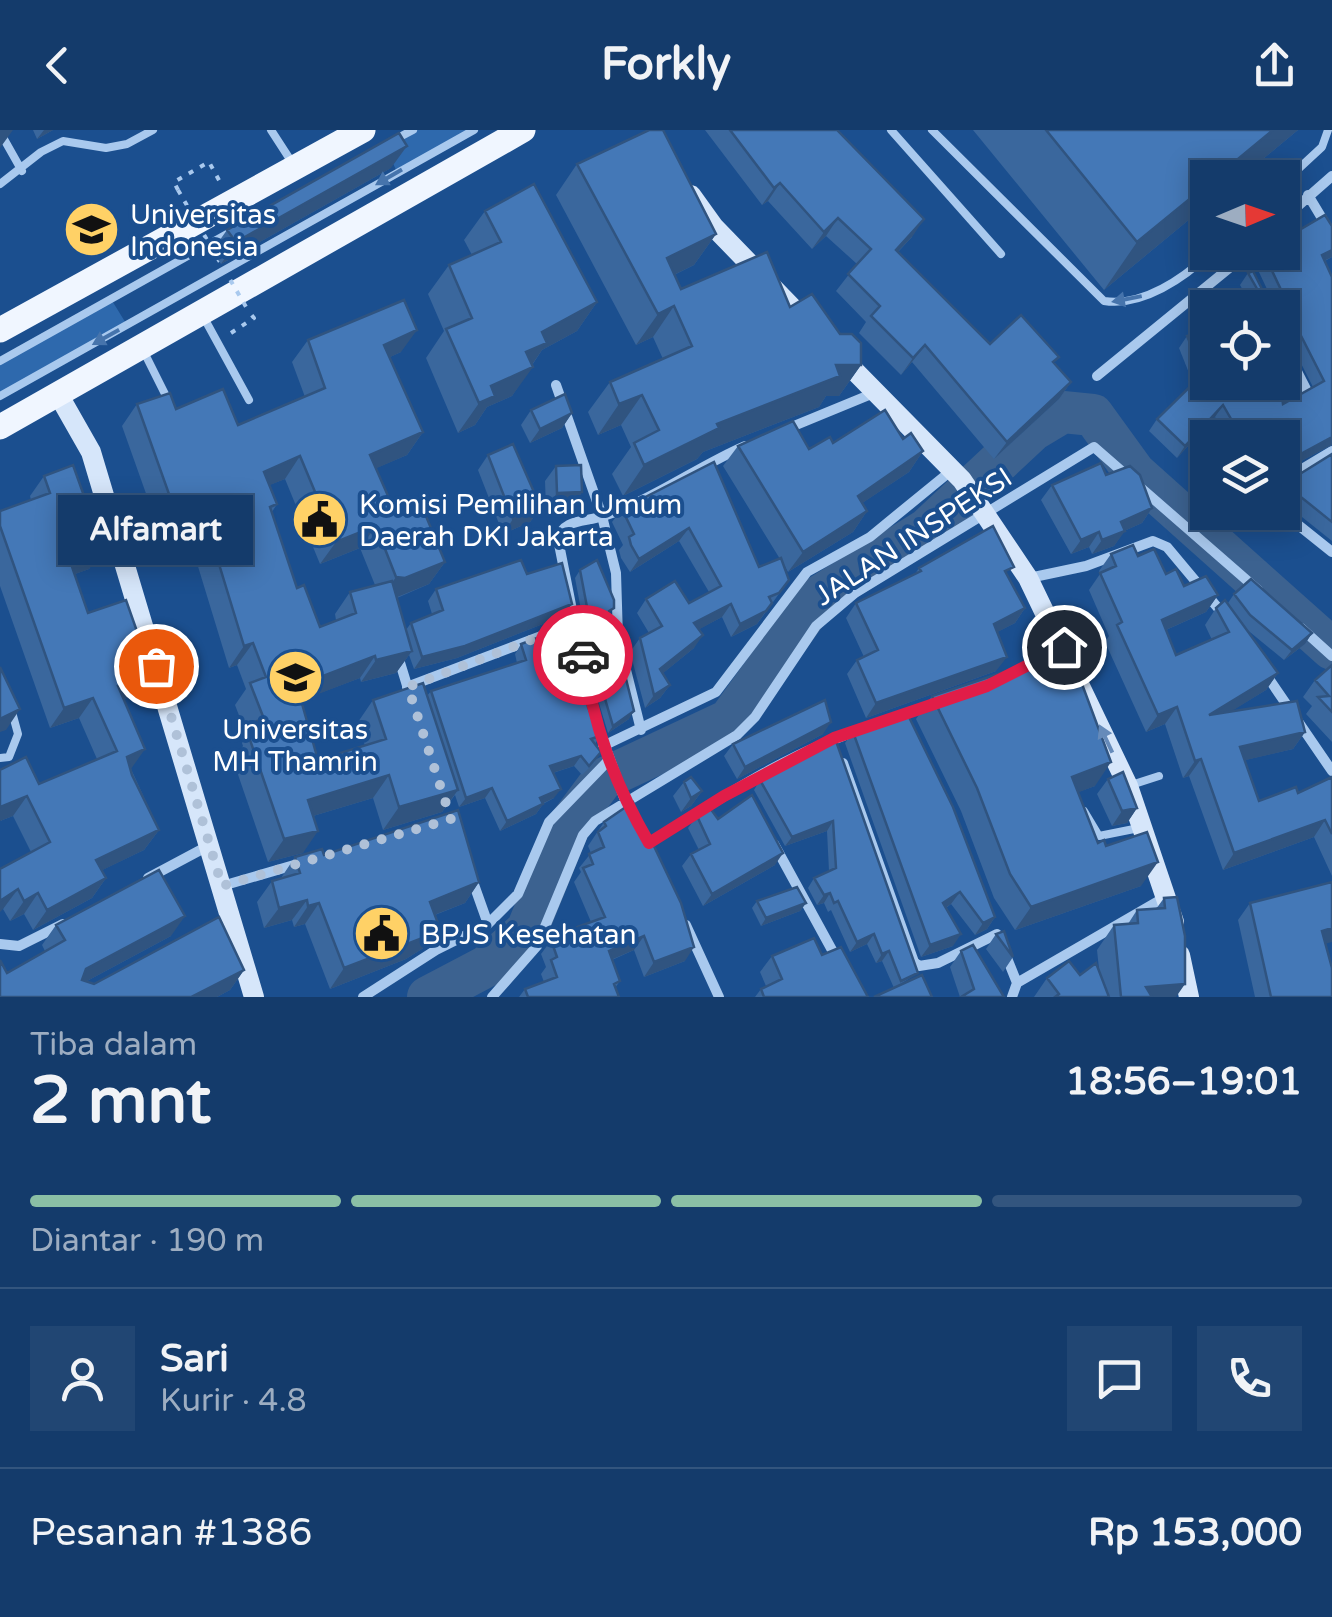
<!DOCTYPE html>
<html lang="id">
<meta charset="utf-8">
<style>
:root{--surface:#143b6b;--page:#214673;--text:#f1f3f6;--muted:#9dadc1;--line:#33557e;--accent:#8abfa5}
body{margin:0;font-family:"Varela Round",sans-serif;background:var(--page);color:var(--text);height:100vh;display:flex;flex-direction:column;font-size:38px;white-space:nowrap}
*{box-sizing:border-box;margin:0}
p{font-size:32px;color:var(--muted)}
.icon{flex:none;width:55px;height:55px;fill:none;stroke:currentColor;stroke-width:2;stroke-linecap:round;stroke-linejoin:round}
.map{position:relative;height:867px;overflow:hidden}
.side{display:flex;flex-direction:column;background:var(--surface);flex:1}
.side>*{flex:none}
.needle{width:65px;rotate:88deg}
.buttons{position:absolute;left:1190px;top:30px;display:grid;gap:20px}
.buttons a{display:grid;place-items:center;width:110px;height:110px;border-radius:0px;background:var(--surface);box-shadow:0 5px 25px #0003,0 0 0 2px var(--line);font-size:50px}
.pin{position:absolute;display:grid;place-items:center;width:85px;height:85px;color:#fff;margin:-42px;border:5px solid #fff;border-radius:50%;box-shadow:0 2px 10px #0007}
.courier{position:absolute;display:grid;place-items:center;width:100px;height:100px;margin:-50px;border:8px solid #e11d48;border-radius:50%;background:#fff;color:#222;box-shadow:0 2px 12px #0007}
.bubble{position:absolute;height:70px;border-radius:0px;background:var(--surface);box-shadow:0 5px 25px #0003,0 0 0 2px var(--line);font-size:32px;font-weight:800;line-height:70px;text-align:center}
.summary em{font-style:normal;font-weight:800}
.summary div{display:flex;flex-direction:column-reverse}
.summary{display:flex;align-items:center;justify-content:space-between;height:170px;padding:0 30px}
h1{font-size:65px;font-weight:800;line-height:75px}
.bar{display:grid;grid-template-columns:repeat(4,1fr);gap:15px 10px;align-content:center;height:120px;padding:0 30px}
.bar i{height:12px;border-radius:8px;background:var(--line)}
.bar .on{background:var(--accent)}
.bar p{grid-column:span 4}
.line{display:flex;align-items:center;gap:25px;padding:0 30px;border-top:2px solid var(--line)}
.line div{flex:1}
.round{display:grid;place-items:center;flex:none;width:105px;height:105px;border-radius:0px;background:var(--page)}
header{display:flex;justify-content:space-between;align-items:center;height:130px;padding:0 30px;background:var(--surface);font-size:45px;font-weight:800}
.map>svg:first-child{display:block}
</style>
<header><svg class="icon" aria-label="back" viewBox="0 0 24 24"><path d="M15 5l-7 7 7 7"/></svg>Forkly<svg class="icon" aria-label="share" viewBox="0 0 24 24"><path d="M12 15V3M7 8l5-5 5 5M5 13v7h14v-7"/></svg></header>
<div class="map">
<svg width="1332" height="867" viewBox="0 0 1332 867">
<rect width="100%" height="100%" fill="#1b4f8f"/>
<!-- green -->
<path fill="#2e69ad" d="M413 0H472L397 42 385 16Z
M111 169 127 195 0 266V231Z"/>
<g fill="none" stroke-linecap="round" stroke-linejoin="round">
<!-- river -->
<path stroke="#3c6290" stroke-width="42" d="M428 867 487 836 527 800 571 692 603 649 729 590 818 467 927 399 1033 300 1063 282 1093 285 1135 343 1332 519"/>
<!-- path -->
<path stroke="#a9c9ee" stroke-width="4" stroke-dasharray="5 8" stroke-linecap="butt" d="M178 60 174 52 209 32 220 52
M231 203 254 188 249 182"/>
<!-- lane -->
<path stroke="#a9c9ee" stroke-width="8" d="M271 0 293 34
M891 0 1001 124
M932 0 1104 171C1142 177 1185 148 1211 122
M0 2 22 41
M392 11 413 0
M0 54 41 22 63 11 106 18 127 14 153 0
M1282 54 1322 17 1328 0
M203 186 249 270
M143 220 168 270
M0 231 227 104
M0 266 474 0
M0 628 9 627 18 604 12 582
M1128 656 1159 646
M1084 681 1099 706 1139 698"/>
<!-- street -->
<path stroke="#a9c9ee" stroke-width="10" d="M1308 65 1332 105
M1282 90 1332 46
M1282 212 1306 259
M1097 246 1249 122
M556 255 602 386 616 443 618 508 641 600
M784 300 874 263
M1282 351 1332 321
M1282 382 1332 422
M1029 448 1086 436 1153 411 1167 417 1223 484
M574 488 589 572 626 673
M1301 498 1332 526
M398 526 409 562
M1265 543 1332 641
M407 557 565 497 573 485 558 409C563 391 580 392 596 388 644 376 698 336 745 316
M603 616 716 562 807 442 870 407 952 340
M843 633 914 832 919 836 938 833 997 804
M649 713C717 671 788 622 864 599
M774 714 838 831
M148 748 208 716
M472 749 488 794
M222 756 301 733
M686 795 719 867
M0 814 19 816 63 794
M1005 823 1017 853
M363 867 436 820 488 794 518 764 549 692 607 632
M492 867 537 816 583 705 595 691 737 605 755 587 816 496 855 463 1094 317 1258 460
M1012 867 1017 853 1167 766"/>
<!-- secondary -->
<path stroke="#d6e6fa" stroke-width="20" d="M691 65 714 97 809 195
M837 223 962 350 1028 448 1128 656 1174 792
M58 264 91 322 254 867
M1180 825 1189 867"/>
<!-- primary -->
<path stroke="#f0f6ff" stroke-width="25" d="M0 200 363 0
M0 297 523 0"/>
<!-- path-bridge -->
<path stroke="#a9c9ee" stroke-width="4" stroke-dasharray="5 8" stroke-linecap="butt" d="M178 60 249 182"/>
</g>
<!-- wall -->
<path fill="#3a679d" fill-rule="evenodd" d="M33 0H53L37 9Z
M705 0H837L912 107 898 122 990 214 1054 233 1071 252 1059 269 994 329 912 232 901 245 859 203 866 192 836 161 857 134 826 106 812 119 768 71 762 75Z
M973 0H1298L1240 48H1208V74L1104 160Z
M577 34 716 104 694 135 674 145 681 159 790 177 861 235 839 266H826L819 277 703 322 697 329 623 366 612 344 631 317 621 295 598 305 588 282 610 252 663 229 653 207 636 215 556 65Z
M391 38 221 134 212 121 227 100Z
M485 81 597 172 577 201 542 220 512 266 487 277 475 295 458 303 426 228 444 201 428 164 449 135 472 125 464 110Z
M1325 85 1332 96V127L1325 131 1332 147V315L1282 341V308H1227L1215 287 1177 328 1149 301 1157 289 1193 253 1179 218 1187 206 1197 202 1196 200 1205 188 1208 187V252H1280L1283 274 1313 257 1286 204H1284L1294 225 1282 239V178H1253L1240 155 1248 143 1253 141 1269 173 1273 172 1258 140 1266 128 1275 122H1282V118L1288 115 1287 113 1296 102Z
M308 210 401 222 390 227 423 302 407 325 376 338 396 384 445 432 429 454 397 468 406 500 411 493 432 484 428 471 436 459 527 444 563 486 457 528 414 539 409 525 396 543 361 552 360 548 301 570 318 630 365 616 358 592 373 570 427 566 431 561 517 533 515 524 521 514 588 577 600 606 595 614V632L582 645 574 636 553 643 554 668 543 674 536 684 500 701 485 668 459 677 455 665 442 682 383 700 373 668 313 686 303 723 268 732 233 630 243 616 242 613 247 606 235 575 246 559 237 535 229 538 189 407 165 417 122 296 137 274 176 279 238 295 305 267 292 232ZM285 349 320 434 360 418 375 455 350 462 335 484 336 490 320 497 297 458 272 382 277 374 269 355Z
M531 280 572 283 562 298 530 313 521 295Z
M903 309 923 321 909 342 862 373 867 381 853 402 788 442 783 433 789 450 757 494 731 507 722 487 699 499 694 518 663 543 670 555 660 568 645 578 630 522 640 508 649 503 637 483 646 469 689 473 709 462 679 411 630 442 621 428 619 420 623 415 612 392 622 379 714 332 759 437 780 429 723 336 738 316 809 319 833 313Z
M1332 324V411L1287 375 1282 373 1284 345 1295 347Z
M488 325 541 378 530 392 503 404 478 340Z
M556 336 582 362 572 377 546 378 545 351Z
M1106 345 1152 378 1142 393 1124 401 1114 416 1092 424 1089 417 1071 424 1041 370 1052 355Z
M44 346 103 419 89 439 75 444 88 483 138 564 124 569 131 639 159 700 144 720 102 740 106 748 92 768 33 800 24 784 10 791 3 779 31 722 13 686 0 691 39 654 97 629 79 588 50 598 0 456V381L31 370 30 366Z
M1111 424 1138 426 1184 456 1218 465 1206 482 1166 500 1176 525 1212 510 1205 495 1216 478 1228 473 1234 464 1312 503 1305 514 1284 530 1245 498 1278 543 1266 560 1231 581 1305 602 1293 619 1245 630 1259 671 1298 663 1332 647V746L1314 707 1223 740 1189 646 1183 648 1165 594 1146 602 1105 512 1109 506 1089 460 1100 444 1099 441Z
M919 438 1008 446 1025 478 1015 493 997 502 996 541 866 588 847 544 857 530 864 527 846 488 856 473 915 444Z
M580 440 610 484 629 589 608 603 598 570 575 448Z
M1332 535V612L1306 584 1312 576 1303 567 1315 550Z
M932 566 1095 656 1078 662 1098 713 1106 716 1141 756 1015 800 994 768 961 681 916 589Z
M853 602 995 787 987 799 975 805 951 774 946 778 953 816 921 827 845 613Z
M823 604 737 649 724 626 733 614Z
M836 611 918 843 894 858 882 831 876 833 867 814 850 822 831 780 828 782 824 773 817 775 808 758 814 748 829 741 827 701 785 716 754 660 760 650Z
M1108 649 1137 678 1127 693 1112 696 1097 664Z
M684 652 702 661 691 676 681 682 673 666Z
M697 686 775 735 703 776 682 736 691 724 699 720 688 698Z
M604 692 685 831 644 847 634 820 612 830 620 851 615 858 619 867H519L525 859 544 852 541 844 546 837 541 824 555 805 591 792 574 752 581 742 579 738 591 723 588 716Z
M324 725 479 752 465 773 435 785 425 817 406 829 330 859 305 794 294 797 292 790 264 798 257 772 272 751 281 748 295 727Z
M1164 768 1176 867H1034L1047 848 1080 845 1099 839 1097 820 1114 795 1128 794 1137 780 1156 779Z
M757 771 806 773 800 781 761 796 752 778Z
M1250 773 1326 814 1332 867H1255L1238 790Z
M56 795 171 806 87 851 94 854 244 840 230 860 217 867H0L7 843 45 821 42 815Z
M996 804 1013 827 1003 842 986 819Z
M961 821 1004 867H960L950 837Z
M822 825 868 867H755L761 859 766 856 760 842 772 826Z"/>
<!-- shaded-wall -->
<path fill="#305480" d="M0 0H13L0 18Z
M44 0H53L37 9Z
M1273 0H1298L1240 48H1215Z
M407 16 391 38 221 134 236 112Z
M780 53 768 71 762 75 774 58Z
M1208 54V74L1104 160 1137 112Z
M838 88 826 106 812 119 824 102Z
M924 89 912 107 883 137 896 120Z
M716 104 694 135 645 159 667 128Z
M1332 120V127L1313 136 1322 125Z
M597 172 577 201 542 220 529 239 533 237 512 266 487 277 475 295 458 303 491 256 542 202Z
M674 176 653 207 636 215 658 184Z
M1294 192 1286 204H1282V197L1286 193Z
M417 200 401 222 369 237 384 215Z
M925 215 912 232 901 245 913 228Z
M1294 225 1285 237 1282 239V232Z
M836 235H861L839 266H826L819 277 703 322 697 329 623 366 644 335 717 294Z
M1071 252 1059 269 994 329 1007 312Z
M642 265 621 295 598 305 619 274Z
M1223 275 1215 287 1177 328 1185 316Z
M572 283 562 298 530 313 540 299Z
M423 302 407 325 354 348 370 325Z
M1332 307V315L1282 341V336L1286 332Z
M923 321 909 342 843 386 858 366Z
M300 326 285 349 248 364 264 342Z
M1282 358 1296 363 1287 375 1282 373Z
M582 362 572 377 546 378 557 363Z
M541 378 530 392 503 404 513 389Z
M1152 378 1142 393 1113 406 1125 401 1114 416 1092 424 1102 410 1121 392Z
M867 381 853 402 788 442 803 422Z
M204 385 189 407 165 417 180 395Z
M376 396 360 418 320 434 336 412Z
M689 398 679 411 630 442 639 429Z
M1099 402 1089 417 1071 424 1081 410Z
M103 419 89 439 56 451 70 431Z
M445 432 429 454 390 470 381 469 396 447Z
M1218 465 1206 482 1150 507 1162 490Z
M572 474 563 486 457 528 414 539 422 527Z
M731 474 722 487 685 507 694 493Z
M1025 478 1015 493 984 509 994 494Z
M766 481 757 494 731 507 740 494Z
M1312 503 1305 514 1284 530 1292 520Z
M703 505 694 518 651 553 660 539Z
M253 513 237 535 229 538 244 516Z
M412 521 396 543 361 552 376 530Z
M375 526 360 548 282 578 297 556Z
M1007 527 996 541 866 588 876 573Z
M1278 543 1266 560 1198 602 1209 585Z
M152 544 138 564 104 576 118 556Z
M670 555 660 568 645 578 654 565Z
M93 568 79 588 50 598 64 578Z
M1177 577 1165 594 1146 602 1158 585Z
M20 579 6 600 0 602V589Z
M634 581 629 589 608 603 613 596Z
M831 592 823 604 737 649 745 637Z
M1305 602 1293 619 1229 634 1240 617Z
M145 619 131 639 113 647 127 627Z
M581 626 574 636 543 646 550 636Z
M1201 629 1189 646 1183 648 1195 631Z
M1111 632 1095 656 1056 671 1072 647Z
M389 645 373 668 293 692 308 670Z
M492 658 485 668 459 677 466 668Z
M561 659 554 668 533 678 540 668Z
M458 660 442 682 383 700 399 677Z
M702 661 691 676 681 682 691 668Z
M27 666 13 686 0 691V677Z
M543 674 536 684 500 701 507 691Z
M1137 678 1127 693 1112 696 1122 681Z
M1325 690 1314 707 1223 740 1234 723Z
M833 691 827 701 785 716 792 707Z
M159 700 144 720 82 750 96 730Z
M318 701 303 723 268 732 284 709Z
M783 723 775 735 703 776 712 764Z
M1158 732 1141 756 1015 800 1031 777Z
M106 748 92 768 33 800 47 780Z
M479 752 465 773 416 792 430 772Z
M18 759 3 779 0 782V771Z
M960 762 951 774 935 785 943 773Z
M38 763 24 784 10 791 24 771Z
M830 763 824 773 817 775 824 765Z
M307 770 292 790 264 798 279 778Z
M319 773 305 794 294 797 308 776Z
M806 773 800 781 761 796 766 788Z
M185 786 171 806 72 859 86 839Z
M995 787 987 799 975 805 983 793Z
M439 796 425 817 406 829 330 859 344 838Z
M1332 798V812L1310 818 1322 801Z
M874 804 867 814 850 822 857 812Z
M961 804 953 816 921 827 930 815Z
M644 806 634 820 599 835 609 821Z
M694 817 685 831 644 847 654 832Z
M889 821 882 831 876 833 882 824Z
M244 840 230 860 217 867H191Z
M1185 854 1176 867H1139L1146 857Z"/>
<!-- building -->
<path fill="#4478b7" stroke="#305480" stroke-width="2.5" d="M649 0H663L716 104 667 128 681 159 767 122 790 177 812 164 840 204H852L861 213V235H836L840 246 717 294 719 298 644 335 634 313 659 300 642 265 619 274 610 252 692 216 674 176 658 184 577 34Z
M730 0H837L924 89 896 120 990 214 1021 185 1059 227 1053 232 1071 252 1007 312 925 215 913 228 871 186 880 176 848 144 871 119 838 88 824 102 780 53 774 58Z
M1046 0H1273L1215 48H1208V54L1137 112Z
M399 3 407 16 236 112 227 100Z
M534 54 597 172 542 202 547 213 526 222 533 237 491 256 495 266 479 273 446 199 472 188 449 135 501 112 485 81Z
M1325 85 1332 96V120L1322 125 1332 147V307L1286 332 1282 339V308H1242L1223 275 1185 316 1157 289 1203 244 1187 206 1208 198V252H1280L1283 274 1324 251 1294 192 1286 193 1282 199V178H1268L1248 143 1253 141 1269 173 1281 172 1282 162 1266 128 1275 122H1282V118L1300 108 1296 102Z
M404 170 417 200 384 215 423 302 370 325 396 384 421 374 445 432 405 448 396 447 376 396 336 412 300 326 264 342 277 374 270 377 297 458 304 455 320 497 356 483 350 462 392 451 412 521 376 530 375 526 297 556 318 630 386 609 373 570 423 553 458 660 399 677 389 645 308 670 318 701 284 709 249 607 261 604 257 591 264 589 250 553 266 547 253 513 244 516 204 385 180 395 137 274 170 263 176 279 223 259 238 295 325 258 308 210Z
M1282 202 1294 225 1282 232Z
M565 264 572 283 540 299 531 280Z
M885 280 903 309 911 303 923 321 858 366 867 381 803 422 738 316 793 291 809 319 830 307 833 313Z
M513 314 541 378 513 389 488 325Z
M1332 324V392L1296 363 1282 358 1287 351 1284 345 1295 347Z
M714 332 759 437 781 428 789 450 779 463 769 467 772 473 766 481 740 494 731 474 694 493 703 505 660 539 670 555 654 565 640 508 662 496 646 469 675 451 689 473 721 456 689 398 639 429 631 415 629 407 634 404 622 379Z
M1101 333 1106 345 1130 336 1140 345 1152 378 1121 392 1125 401 1102 410 1099 402 1081 410 1052 355Z
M73 335 103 419 70 431 88 483 126 470 152 544 118 556 145 619 127 627 132 645 159 700 96 730 106 748 47 780 38 763 24 771 18 759 0 771V739L50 712 27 666 0 677V640L26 627 39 654 117 621 93 568 64 578 0 396V381L50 363 44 346Z
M581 335 582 362 557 363 556 336Z
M993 396 1014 437 1005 441 1025 478 994 494 1007 527 876 573 857 530 878 520 856 473 921 441 919 438Z
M1133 415 1138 426 1154 419 1166 444 1176 439 1184 456 1206 446 1218 465 1162 490 1176 525 1229 502 1216 478 1225 470 1278 543 1209 585 1297 571 1305 602 1240 617 1259 671 1296 657 1298 663 1332 647V704L1325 690 1234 723 1201 629 1195 631 1177 577 1158 585 1117 495 1122 492 1100 443 1116 436 1111 424Z
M521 430 527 444 562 433 572 474 465 516 422 527 411 493 443 480 436 459Z
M597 430 614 470V478L609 481 634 581 613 596 603 562 580 440Z
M1251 449 1312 503 1292 520 1250 485 1234 464Z
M575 494 588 577 600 606 591 609 601 622 589 636 581 626 550 636 561 659 540 668 543 674 507 691 492 658 466 668 431 561 526 530 521 514Z
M1066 511 1111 632 1072 647 1098 713 1104 710 1106 716 1147 702 1158 732 1031 777 1010 744 977 658 932 566 1007 541Z
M1332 535V582L1318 567 1329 566 1315 550Z
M0 537 20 579 0 589Z
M825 570 831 592 745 637 733 614Z
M907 583 953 677 995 787 983 793 960 762 943 773 961 804 930 815 853 602Z
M836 611 918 843 901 851 889 821 882 824 874 804 857 812 838 771 834 773 830 763 824 765 814 748 836 738 833 691 792 707 760 650Z
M1123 642 1137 678 1122 681 1108 649Z
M691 647 702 661 691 668 684 652Z
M752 665 783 723 712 764 691 724 710 714 697 686 710 678 718 689Z
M633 672 681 773 694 817 654 832 644 806 609 821 620 851 614 854 619 867H528L525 859 557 847 551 830 557 827 551 810 555 805 605 787 583 738 593 734 589 724 604 717 598 702 606 696 604 692Z
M458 680 479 752 430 772 439 796 420 809 344 838 319 773 308 776 307 770 279 778 272 751 300 743 295 727 322 719 324 725Z
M159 740 185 786 86 839 82 850 94 854 219 787 244 840 191 867H0V830L7 843 65 810 56 795Z
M1332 752V798L1322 801 1332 838V867H1271L1250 773Z
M797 757 806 773 766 788 757 771Z
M1177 767 1185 806V854L1146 857 1152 867H1121L1114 795 1138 793 1137 780 1165 778 1164 768Z
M1004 801 1013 827 996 804Z
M814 808 822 825 841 817 868 867H764L761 859 782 849 772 826Z
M973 815 1004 867H961L974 859 961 821Z
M1069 831 1080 845 1096 833 1109 867H1055L1059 864 1047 848Z
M922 845 932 867H874Z"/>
<!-- one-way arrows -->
<defs><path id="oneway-solid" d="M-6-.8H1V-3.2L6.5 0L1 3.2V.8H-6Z" transform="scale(2.5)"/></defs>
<g fill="#4674ac">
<use href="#oneway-solid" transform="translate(389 47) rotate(150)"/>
<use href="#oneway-solid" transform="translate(1127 169) rotate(169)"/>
<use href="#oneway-solid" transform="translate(106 207) rotate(151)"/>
</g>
<use fill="#668bba" href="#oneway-solid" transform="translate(1106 609) rotate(-115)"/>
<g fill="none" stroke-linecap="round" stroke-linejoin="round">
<!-- done -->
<path stroke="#afc1d8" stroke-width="10" stroke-dasharray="0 18" d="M156 536 222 756 451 689 408 557 565 497 574 485 583 525"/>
<!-- route -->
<path stroke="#e11d48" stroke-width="12" d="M583 525C593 594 614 653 649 713L724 666 834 608 987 556 1064 517"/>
</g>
<!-- icons -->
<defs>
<symbol id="university-disc" viewBox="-11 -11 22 22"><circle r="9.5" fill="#ffd166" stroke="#1b4f8f"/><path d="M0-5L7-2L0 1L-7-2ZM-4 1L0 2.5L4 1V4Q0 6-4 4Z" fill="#111"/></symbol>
<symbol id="civic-disc" viewBox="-11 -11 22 22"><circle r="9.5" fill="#ffd166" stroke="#1b4f8f"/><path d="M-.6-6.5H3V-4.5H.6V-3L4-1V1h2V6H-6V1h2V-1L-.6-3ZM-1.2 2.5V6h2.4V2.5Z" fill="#111"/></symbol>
</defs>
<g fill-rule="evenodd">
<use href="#university-disc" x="60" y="68" width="63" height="63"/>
<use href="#civic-disc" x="288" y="358" width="63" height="63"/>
<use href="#university-disc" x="264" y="516" width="63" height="63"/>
<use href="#civic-disc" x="350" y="772" width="63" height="63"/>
</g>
<g text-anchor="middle" stroke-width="8" stroke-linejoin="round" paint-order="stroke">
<!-- poi labels -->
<g font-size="28" fill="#fff" stroke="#1b4f8f" text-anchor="start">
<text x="130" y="94">Universitas<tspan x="130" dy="32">Indonesia</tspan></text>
<text x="359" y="384">Komisi Pemilihan Umum<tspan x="359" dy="32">Daerah DKI Jakarta</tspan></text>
<text x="295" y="609" text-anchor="middle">Universitas<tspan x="295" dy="32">MH Thamrin</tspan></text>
<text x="421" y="814">BPJS Kesehatan</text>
</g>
<!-- street labels -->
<g font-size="28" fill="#fff" stroke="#1b4f8f">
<text transform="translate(913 406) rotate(-33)" y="10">JALAN INSPEKSI</text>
</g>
</g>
</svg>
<div class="buttons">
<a><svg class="needle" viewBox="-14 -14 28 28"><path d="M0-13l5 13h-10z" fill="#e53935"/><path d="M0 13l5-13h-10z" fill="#9dadc1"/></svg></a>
<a><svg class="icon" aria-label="locate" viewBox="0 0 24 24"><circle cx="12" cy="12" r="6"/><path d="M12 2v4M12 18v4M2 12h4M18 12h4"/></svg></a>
<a><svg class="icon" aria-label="layers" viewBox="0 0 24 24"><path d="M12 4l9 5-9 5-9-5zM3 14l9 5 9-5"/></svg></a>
</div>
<div class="pin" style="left:156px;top:536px;background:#ea580c"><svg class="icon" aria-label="bag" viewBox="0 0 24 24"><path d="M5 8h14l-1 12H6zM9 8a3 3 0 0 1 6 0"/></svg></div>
<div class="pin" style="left:1064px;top:517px;background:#1f2937"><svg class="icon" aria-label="home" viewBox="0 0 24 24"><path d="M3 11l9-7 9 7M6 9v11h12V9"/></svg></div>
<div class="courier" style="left:583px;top:525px"><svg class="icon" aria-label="car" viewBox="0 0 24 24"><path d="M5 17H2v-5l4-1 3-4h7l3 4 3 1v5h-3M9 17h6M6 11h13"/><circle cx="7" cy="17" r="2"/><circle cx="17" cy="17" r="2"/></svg></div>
<div class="bubble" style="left:58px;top:365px;width:195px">Alfamart</div>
</div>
<section class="side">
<div class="summary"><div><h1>2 mnt</h1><p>Tiba dalam</p></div><em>18:56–19:01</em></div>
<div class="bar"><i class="on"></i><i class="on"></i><i class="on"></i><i></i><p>Diantar · 190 m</p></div>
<div class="line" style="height:180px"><a class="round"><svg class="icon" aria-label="person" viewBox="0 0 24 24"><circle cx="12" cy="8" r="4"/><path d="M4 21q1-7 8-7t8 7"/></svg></a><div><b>Sari</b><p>Kurir · 4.8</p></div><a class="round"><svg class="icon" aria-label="chat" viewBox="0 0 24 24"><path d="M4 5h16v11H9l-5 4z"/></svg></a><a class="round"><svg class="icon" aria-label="phone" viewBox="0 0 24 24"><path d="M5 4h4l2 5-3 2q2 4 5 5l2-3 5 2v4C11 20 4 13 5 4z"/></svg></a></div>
<div class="line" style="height:130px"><div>Pesanan #1386</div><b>Rp 153,000</b></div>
</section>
